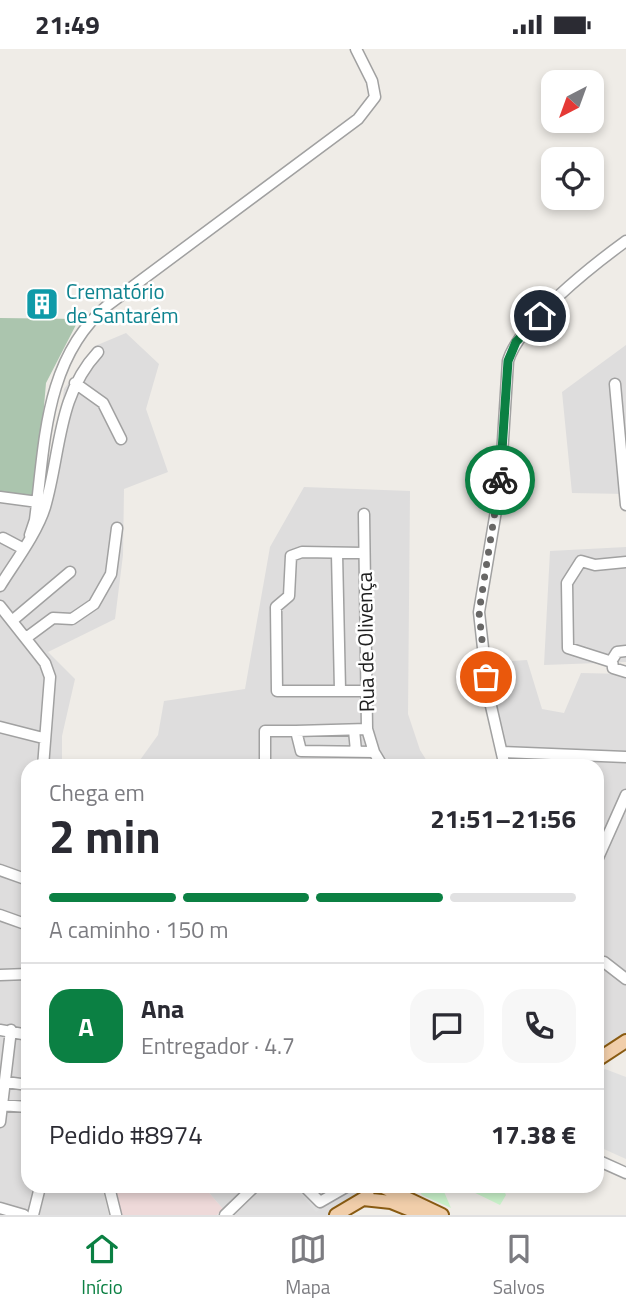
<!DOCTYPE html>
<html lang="pt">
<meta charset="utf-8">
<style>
:root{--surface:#fff;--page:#f7f7f7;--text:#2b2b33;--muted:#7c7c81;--line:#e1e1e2;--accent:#0b8043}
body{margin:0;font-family:"Titillium Web",sans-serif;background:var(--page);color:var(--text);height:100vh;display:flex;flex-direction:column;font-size:26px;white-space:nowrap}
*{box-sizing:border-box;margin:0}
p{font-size:23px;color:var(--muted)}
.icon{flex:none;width:38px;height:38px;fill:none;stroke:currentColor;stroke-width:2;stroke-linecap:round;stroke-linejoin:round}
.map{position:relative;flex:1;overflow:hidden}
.drawer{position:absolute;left:21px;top:710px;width:583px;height:434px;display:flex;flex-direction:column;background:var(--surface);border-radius:21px;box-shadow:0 4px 10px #0003}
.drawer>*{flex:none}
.needle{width:46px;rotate:221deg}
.fabs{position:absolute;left:541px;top:21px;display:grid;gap:14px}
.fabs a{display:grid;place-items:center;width:63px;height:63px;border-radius:14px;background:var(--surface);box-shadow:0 4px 10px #0003;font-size:35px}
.pin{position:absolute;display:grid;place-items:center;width:60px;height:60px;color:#fff;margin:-30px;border:4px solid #fff;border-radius:50%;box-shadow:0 2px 7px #0007}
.courier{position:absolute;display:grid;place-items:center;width:70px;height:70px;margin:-35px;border:5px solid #0b8043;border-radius:50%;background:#fff;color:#222;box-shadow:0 2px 9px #0007}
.summary em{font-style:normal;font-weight:700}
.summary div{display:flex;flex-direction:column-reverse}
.summary{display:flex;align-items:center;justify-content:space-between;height:119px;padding:0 28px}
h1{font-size:46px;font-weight:700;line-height:52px}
.bar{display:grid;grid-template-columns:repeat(4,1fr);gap:10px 7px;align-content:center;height:84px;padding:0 28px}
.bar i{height:9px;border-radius:5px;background:var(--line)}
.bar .current{background:var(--accent)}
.bar p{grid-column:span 4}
.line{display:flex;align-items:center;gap:18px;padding:0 28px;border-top:2px solid var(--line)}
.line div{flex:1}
.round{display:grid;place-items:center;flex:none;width:74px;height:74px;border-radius:21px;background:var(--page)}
.status{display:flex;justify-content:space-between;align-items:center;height:49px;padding:0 35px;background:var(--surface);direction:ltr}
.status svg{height:19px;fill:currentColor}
.menu{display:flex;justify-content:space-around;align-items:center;height:98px;border-top:2px solid var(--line);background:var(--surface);font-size:19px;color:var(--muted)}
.menu a{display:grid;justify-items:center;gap:4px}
.menu .current{color:var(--accent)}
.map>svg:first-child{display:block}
</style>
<div class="status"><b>21:49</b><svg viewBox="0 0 49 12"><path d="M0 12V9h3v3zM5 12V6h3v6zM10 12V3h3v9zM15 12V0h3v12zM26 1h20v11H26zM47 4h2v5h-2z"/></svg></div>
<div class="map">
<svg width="626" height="1166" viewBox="0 0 626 1166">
<rect width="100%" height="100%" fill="#efece7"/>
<!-- residential -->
<path fill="#dedddd" d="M126 284 159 315 146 360 168 423 124 440 123 506 115 570 48 603 75 630 62 687V717L28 718V1138H102L109 1166H0V450L41 459 55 415 64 340 95 297Z
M626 296V445L572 444 562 343Z
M304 438 410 442 408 665 420 701 430 717 135 718 158 686 164 652 245 640 270 498Z
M626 498V613L544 616 550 502Z
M527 611 542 660 564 664 581 624 626 625V985L597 1003V718L503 717 494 694 477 614Z
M204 1138H249L223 1160Z
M257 1138H379L333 1166H224Z"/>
<!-- commercial -->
<path fill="#eed9d9" d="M115 1138H204L223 1160 217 1166H122Z"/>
<!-- cemetery -->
<path fill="#abc5ae" d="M0 269 79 270 46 334 36 450 0 445Z"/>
<!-- park -->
<path fill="#caf3cb" d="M417 1138H442L451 1159 422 1146Z
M463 1138H502L506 1146 500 1156Z"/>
<!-- parking -->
<path fill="#e0e0e0" d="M354 681 356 702H301L296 682Z
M605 1020 626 1028V1110L597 1097V1025Z
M294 1138H352L316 1163Z"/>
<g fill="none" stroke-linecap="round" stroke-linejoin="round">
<defs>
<path id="minor" d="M75 334 103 354 121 390
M615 335 626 456
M0 448 38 453
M364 465 367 680 374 703 383 718
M30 486 35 471C45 395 44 309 108 256L358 70 375 48 372 32 356 0
M3 489 22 499
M364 504 302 503 291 507 289 547 276 558 277 642H365
M337 505 340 641
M0 537C15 513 37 484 45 458 61 403 57 347 98 303
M0 557 45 614 50 628 43 718
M13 571 70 523
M26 589 53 569 72 570 94 555 111 525 117 479
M626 602 617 603 612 611 613 619 626 623
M612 613 568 599 567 534 581 512 595 516 626 513
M0 678 43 689
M367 680 296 682 301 702 374 703
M354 681 356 702
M502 703 626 708
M265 718V682H296
M505 718 488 644 479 563 500 438 508 312C519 274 593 216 626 192
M597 811 626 746
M0 821 28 831
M0 866 28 876
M597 913H604L626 930
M0 926 28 925
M0 981 28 986
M6 1033 28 1036
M0 1056 28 1058
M0 1073 11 981
M597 1111 626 1124
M109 1138 116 1166
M305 1138 320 1153 346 1138
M0 1159 24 1166
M33 1166 40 1138
M225 1166 254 1138"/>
<path id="major" d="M597 1011 626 992
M383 1138 442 1166
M363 1150 391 1153 423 1166
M336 1166 368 1147"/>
</defs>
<!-- minor casing -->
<use href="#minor" stroke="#a1a1a1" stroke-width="13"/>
<!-- major casing -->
<use href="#major" stroke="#895b12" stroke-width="16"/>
<!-- minor -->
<use href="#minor" stroke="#fff" stroke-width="10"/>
<!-- major -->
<use href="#major" stroke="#f1ceaa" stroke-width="12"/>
</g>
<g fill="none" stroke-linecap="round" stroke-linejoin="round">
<!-- done -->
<path stroke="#686766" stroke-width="7" stroke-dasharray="0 12.6" d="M486 628 479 563 500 431"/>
<!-- route -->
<path stroke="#0b8043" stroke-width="9" d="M500 431 508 312 516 293 540 267"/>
</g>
<!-- icons -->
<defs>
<symbol id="building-square" viewBox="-11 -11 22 22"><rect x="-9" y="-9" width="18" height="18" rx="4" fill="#0f9aa8" stroke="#fff"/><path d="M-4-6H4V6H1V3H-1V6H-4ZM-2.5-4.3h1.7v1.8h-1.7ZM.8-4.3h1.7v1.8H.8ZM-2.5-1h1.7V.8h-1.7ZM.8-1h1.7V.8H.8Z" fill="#fff"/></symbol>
</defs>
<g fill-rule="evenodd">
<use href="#building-square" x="23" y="236" width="38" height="38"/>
</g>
<g text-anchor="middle" stroke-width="5" stroke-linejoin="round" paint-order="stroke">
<!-- culture labels -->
<g font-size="21" fill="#0d838f" stroke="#fff" text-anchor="start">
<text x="66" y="250">Crematório<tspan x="66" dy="24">de Santarém</tspan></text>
</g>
<!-- street labels -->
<g font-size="21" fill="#202020" stroke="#fff">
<text transform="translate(366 593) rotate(-91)" y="7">Rua de Olivença</text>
</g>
</g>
</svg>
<div class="fabs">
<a><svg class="needle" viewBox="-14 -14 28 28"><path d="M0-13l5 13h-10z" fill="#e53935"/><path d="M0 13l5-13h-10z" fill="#7c7c81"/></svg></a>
<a><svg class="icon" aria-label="locate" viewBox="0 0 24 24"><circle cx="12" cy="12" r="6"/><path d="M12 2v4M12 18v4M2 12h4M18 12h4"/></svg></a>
</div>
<div class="pin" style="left:486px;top:628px;background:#ea580c"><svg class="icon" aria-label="bag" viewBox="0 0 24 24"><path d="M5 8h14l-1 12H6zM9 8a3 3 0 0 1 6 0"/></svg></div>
<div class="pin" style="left:540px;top:267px;background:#1f2937"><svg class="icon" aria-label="home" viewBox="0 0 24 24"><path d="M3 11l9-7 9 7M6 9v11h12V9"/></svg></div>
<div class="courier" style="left:500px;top:431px"><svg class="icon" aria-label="bike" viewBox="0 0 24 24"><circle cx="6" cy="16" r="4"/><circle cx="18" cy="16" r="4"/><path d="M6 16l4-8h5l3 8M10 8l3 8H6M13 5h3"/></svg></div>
<section class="drawer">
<div class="summary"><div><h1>2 min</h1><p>Chega em</p></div><em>21:51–21:56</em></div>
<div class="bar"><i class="current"></i><i class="current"></i><i class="current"></i><i></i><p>A caminho · 150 m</p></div>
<div class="line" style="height:126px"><b class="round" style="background:var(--accent);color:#fff">A</b><div><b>Ana</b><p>Entregador · 4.7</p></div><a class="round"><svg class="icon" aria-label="chat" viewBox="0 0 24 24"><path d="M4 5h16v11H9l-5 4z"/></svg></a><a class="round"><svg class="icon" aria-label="phone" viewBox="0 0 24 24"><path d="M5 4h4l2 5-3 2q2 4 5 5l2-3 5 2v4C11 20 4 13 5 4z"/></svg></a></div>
<div class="line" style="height:91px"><div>Pedido #8974</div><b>17.38 €</b></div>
</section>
</div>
<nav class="menu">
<a class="current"><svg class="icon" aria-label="home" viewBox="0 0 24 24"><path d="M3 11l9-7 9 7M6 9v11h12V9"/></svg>Início</a>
<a><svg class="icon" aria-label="map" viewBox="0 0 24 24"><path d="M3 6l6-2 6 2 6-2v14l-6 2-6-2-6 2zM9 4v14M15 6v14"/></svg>Mapa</a>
<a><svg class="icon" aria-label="saved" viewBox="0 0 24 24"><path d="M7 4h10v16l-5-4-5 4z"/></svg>Salvos</a>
</nav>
